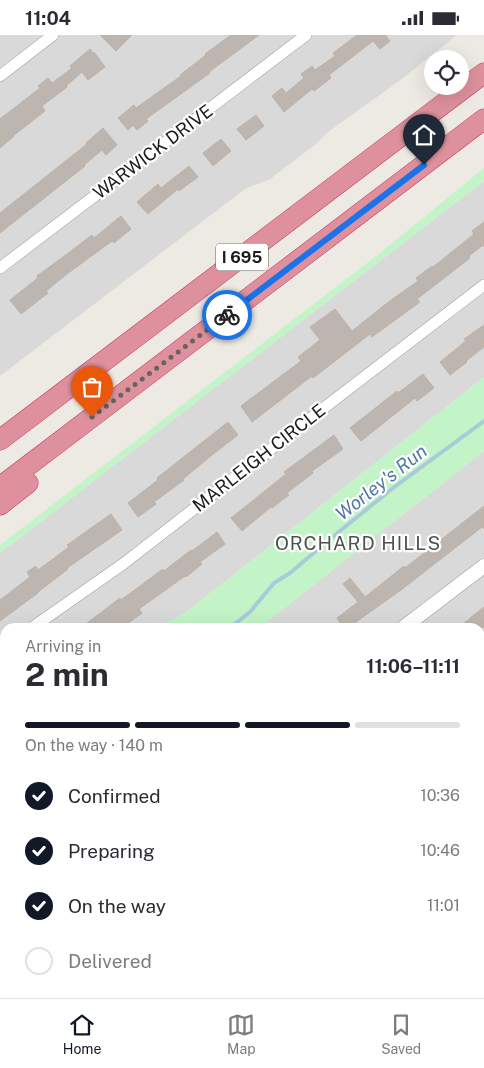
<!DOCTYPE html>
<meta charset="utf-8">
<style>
:root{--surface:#fff;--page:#f2f2f3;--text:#2b2b33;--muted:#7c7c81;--line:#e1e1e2;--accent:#111827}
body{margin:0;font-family:"Public Sans",sans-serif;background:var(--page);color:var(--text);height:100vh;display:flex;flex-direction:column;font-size:19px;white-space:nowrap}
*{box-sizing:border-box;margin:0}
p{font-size:16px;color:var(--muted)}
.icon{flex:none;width:28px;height:28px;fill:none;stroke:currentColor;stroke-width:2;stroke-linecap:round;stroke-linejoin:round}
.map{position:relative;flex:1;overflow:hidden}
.panel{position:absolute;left:0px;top:588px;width:485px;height:376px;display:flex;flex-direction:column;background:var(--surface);border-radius:15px 15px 0 0;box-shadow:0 5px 20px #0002}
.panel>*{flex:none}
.buttons{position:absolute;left:424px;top:15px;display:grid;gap:10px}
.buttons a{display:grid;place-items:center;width:45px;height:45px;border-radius:50%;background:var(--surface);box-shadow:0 5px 20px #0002;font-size:25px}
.pin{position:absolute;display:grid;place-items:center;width:42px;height:42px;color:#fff;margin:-51px -21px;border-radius:50% 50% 50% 0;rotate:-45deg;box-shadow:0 0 5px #0007}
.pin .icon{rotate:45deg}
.courier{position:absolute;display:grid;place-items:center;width:50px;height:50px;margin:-25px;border:4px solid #1a73e8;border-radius:50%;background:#fff;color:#222;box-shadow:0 1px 6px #0007}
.headline em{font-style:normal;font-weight:700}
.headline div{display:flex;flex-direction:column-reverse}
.headline{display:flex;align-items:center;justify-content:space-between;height:85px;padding:0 25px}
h1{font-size:32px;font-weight:700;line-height:38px}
.bar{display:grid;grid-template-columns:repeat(4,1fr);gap:8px 5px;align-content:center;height:60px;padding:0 25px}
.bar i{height:6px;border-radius:4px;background:var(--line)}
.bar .current{background:var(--accent)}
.bar p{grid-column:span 4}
ol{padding:0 25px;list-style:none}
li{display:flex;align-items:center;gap:15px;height:55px}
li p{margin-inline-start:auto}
li .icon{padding:5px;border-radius:50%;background:var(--accent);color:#fff;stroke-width:4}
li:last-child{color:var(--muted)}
li i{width:28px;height:28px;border:2px solid var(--line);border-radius:50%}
.status{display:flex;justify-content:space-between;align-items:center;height:35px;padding:0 25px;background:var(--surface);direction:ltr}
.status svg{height:14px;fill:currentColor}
.menu{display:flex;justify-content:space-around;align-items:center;height:70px;border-top:1px solid var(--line);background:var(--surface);font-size:14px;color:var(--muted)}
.menu a{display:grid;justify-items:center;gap:2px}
.menu .current{color:var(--accent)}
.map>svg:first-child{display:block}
</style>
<div class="status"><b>11:04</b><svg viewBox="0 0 49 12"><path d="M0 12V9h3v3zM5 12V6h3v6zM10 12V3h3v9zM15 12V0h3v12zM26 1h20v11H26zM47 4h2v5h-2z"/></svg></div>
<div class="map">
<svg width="484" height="963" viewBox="0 0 484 963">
<rect width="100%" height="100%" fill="#edeae3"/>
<!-- residential -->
<path fill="#dad9d9" d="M0 0H457L399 46 328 97 317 108 270 144 245 154 0 341Z
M484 146V342L185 578 158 592H5V662L0 664V518Z
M484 416V963H45L46 960 45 959H480V592H260Z
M5 718V938L0 934V720Z"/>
<!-- commercial -->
<path fill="#edd5d3" d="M0 934 5 938V959H46L45 963H0Z"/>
<!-- forest -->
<path fill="#a7c99b" d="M150 959H226L219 963H150Z"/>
<!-- park -->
<path fill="#c3f4c8" d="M484 133V146L0 518V510L380 218Z
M484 342V416L260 592H158L185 578Z
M5 662V718L0 720V664Z"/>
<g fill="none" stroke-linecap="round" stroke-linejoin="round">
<!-- stream -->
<path stroke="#a7cbd7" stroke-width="4" d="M231 592 250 577 274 548 290 538 330 504 393 453 484 386"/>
</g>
<!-- building -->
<path fill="#bdb6b0" stroke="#bdb1a7" d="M100 0H132L116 16Z
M231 0H259L209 37 210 38 146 84 148 86 137 95 133 90 128 95 118 83 134 70 136 73 181 41 180 40 206 20 205 19Z
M357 0H385L390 6 380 14 373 6 329 40 331 43 314 56 312 54 284 77 272 61 282 53 286 58 304 43 301 39 312 31 315 35 335 21 333 18Z
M90 14 93 18 94 17 105 32 88 45 82 37 66 51 67 52 42 71 45 76 13 101V102L0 113V84L40 53 38 51 48 43 52 48 72 33 70 31Z
M256 80 264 91 246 105 237 94Z
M103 93 117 110 106 120 102 115 84 130 85 131 0 198V178L87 109 86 108Z
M221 104 231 116 213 131 203 118Z
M189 131 198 142 179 156 178 154 148 179 137 167 158 149 161 153Z
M121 181 131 194 114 208 112 206 67 239 46 256 48 258 21 279 10 265 38 243 37 241 59 225 92 200 94 203Z
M484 187V212L483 210 469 221 470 223 417 264 420 267 372 302 370 299 313 343 312 341 252 387 241 371 301 326 298 322 320 305 310 292 335 274 352 296 391 265 418 246 416 243 432 231 433 232 474 199 472 196Z
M484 290V312L466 326 467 327 450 340 440 327 466 306 464 304Z
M423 339 434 353 417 366 415 363 361 406 350 393 397 356 398 358Z
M228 387 238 400 212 420 183 444 184 445 154 467 156 469 138 482 128 468 158 445 157 443Z
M334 400 343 414 312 436 313 438 287 458 289 460 272 473 271 472 242 496 231 483 286 439 284 437Z
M484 471V494L482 492 401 555 349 592H343L337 583 358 567 343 549 350 543 365 562 404 531 405 533Z
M111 479 122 495 67 533 68 534 38 557V558L0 586V565L30 542 27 537 36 531 38 535 69 512 67 510Z
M217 497 225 509 200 527 202 529 186 542 185 541 139 574 142 578 123 592H82L120 563 121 565 163 534 164 536 191 515 192 516Z
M484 572V592H458L470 584V583Z"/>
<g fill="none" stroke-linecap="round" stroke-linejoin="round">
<defs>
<path id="minor" d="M0 41 53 0
M0 233 306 0
M33 592 123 529 342 359 484 250
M0 627 5 620
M480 737 484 734
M0 779 5 789
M480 844 484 841
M480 924 484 921
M266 963 275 959
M426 963 432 959"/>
<path id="tertiary" d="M404 592 484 531
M72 963 73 959"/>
<path id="motorway" d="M0 405 484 38
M0 452 484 84
M0 470 28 448"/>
</defs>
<!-- minor casing -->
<use href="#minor" stroke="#a0a0a0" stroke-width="12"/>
<!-- tertiary casing -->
<use href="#tertiary" stroke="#a0a0a0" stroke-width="15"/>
<!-- motorway casing -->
<use href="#motorway" stroke="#c83362" stroke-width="21"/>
<!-- minor -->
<use href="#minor" stroke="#fff" stroke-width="11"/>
<!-- tertiary -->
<use href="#tertiary" stroke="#fff" stroke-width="14"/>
<!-- motorway -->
<use href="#motorway" stroke="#de919d" stroke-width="20"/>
</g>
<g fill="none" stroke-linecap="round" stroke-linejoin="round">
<!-- done -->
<path stroke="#656462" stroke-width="5" stroke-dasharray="0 9" d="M92 382 227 280"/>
<!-- route -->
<path stroke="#1a73e8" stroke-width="6" d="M227 280 424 130"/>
</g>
<g text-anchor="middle" stroke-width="4.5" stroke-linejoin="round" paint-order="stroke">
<!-- shield labels -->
<rect fill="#fff" stroke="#606060" stroke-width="1" x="216" y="208.5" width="52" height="27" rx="4"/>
<g font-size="16" font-weight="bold" fill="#1c1c1c">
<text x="242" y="228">I 695</text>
</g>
<!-- street labels -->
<g font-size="18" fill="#1c1c1c" stroke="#fff">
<text transform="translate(153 117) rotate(-37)" y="6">WARWICK DRIVE</text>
<text transform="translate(259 423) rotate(-38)" y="6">MARLEIGH CIRCLE</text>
</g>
<!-- water labels -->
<g font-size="19" font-style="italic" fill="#5278a3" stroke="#fff">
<text transform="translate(381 447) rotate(-38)" y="7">Worley's Run</text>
</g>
<!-- neighbourhood labels -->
<g font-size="19" letter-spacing="1" fill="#4f4f4f" stroke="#fff">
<text x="358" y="515">ORCHARD HILLS</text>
</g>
</g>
</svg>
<div class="buttons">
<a><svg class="icon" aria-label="locate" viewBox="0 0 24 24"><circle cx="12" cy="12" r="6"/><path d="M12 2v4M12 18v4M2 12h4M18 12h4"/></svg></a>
</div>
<div class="pin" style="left:92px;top:382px;background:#ea580c"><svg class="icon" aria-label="bag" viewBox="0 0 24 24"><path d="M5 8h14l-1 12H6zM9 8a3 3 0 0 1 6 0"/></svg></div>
<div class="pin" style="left:424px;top:130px;background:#1f2937"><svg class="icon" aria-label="home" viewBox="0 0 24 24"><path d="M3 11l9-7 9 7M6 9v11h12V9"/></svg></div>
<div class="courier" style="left:227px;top:280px"><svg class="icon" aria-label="bike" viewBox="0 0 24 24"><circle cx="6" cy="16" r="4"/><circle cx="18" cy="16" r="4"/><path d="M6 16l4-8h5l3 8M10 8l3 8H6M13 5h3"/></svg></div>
<section class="panel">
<div class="headline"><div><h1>2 min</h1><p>Arriving in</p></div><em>11:06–11:11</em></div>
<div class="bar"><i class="current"></i><i class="current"></i><i class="current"></i><i></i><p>On the way · 140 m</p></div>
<ol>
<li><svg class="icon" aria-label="check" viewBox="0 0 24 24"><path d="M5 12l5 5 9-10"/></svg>Confirmed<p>10:36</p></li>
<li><svg class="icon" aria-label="check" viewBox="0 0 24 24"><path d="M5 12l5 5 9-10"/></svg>Preparing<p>10:46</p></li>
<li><svg class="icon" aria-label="check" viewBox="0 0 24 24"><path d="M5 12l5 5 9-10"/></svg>On the way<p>11:01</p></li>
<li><i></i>Delivered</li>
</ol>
</section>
</div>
<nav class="menu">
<a class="current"><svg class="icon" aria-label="home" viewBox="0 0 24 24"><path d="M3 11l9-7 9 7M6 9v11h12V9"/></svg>Home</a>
<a><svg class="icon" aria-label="map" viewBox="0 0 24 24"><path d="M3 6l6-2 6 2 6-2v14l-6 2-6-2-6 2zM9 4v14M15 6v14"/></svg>Map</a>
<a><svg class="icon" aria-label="saved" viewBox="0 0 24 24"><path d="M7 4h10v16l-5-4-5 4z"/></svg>Saved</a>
</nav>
